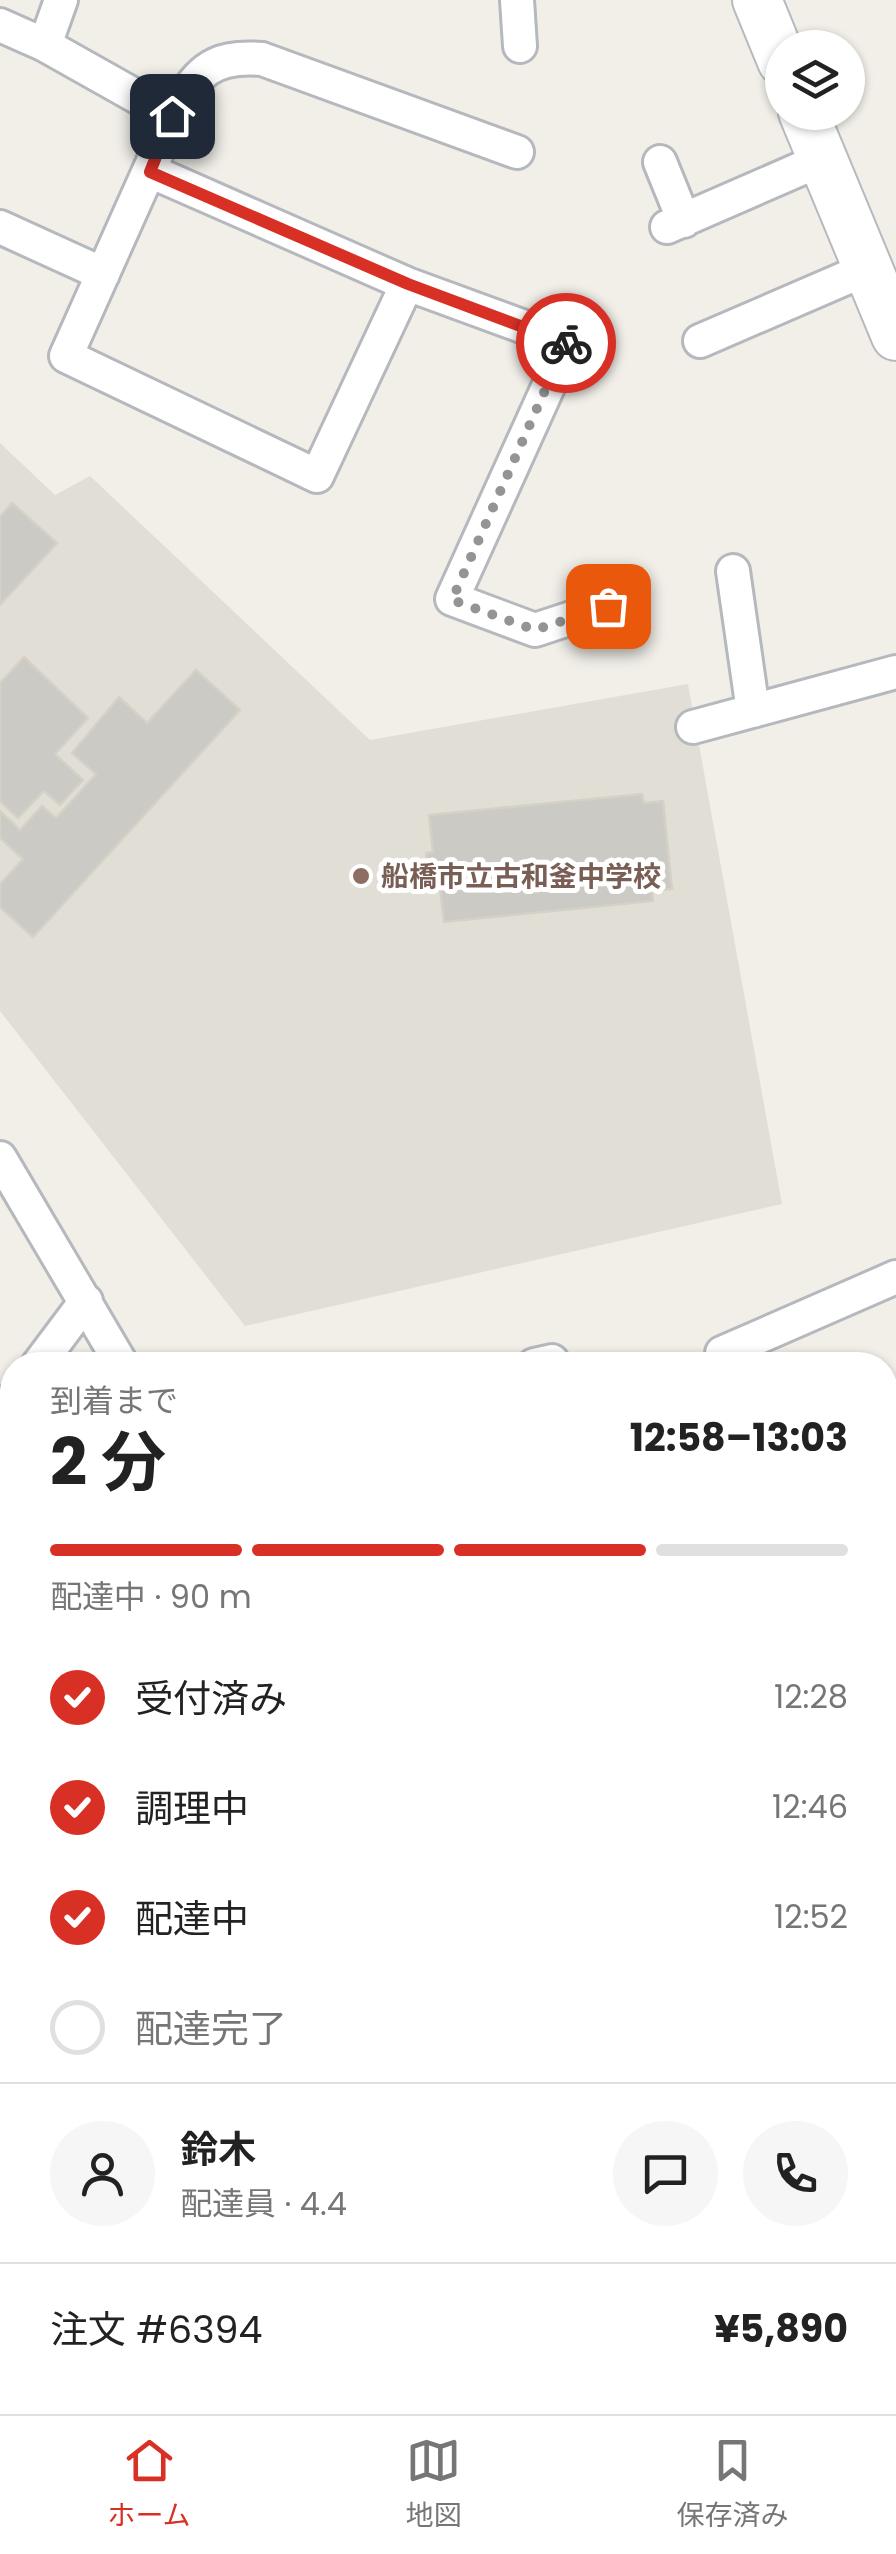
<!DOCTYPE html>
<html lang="ja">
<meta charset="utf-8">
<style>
:root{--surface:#fff;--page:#f6f6f6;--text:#222;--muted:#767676;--line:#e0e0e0;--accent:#d93025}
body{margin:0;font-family:Poppins,"Noto Sans JP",sans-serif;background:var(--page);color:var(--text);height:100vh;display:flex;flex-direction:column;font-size:38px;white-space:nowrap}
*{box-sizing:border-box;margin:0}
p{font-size:32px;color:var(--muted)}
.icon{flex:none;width:55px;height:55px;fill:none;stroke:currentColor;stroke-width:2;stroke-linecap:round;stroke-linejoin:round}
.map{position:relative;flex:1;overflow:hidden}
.panel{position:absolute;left:0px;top:1352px;width:898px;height:1062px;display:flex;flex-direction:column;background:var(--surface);border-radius:40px 40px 0 0;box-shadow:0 2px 8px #0004}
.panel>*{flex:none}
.fabs{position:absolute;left:765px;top:30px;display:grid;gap:20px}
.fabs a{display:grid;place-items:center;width:100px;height:100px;border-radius:50%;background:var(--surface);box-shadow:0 2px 8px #0004;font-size:50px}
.pin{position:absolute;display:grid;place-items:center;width:85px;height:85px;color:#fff;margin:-42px;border-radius:20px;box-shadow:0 5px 15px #0006}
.courier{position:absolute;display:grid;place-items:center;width:100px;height:100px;margin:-50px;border:8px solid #d93025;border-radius:50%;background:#fff;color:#222;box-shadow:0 2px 12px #0007}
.overview em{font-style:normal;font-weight:700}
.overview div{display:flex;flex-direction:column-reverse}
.overview{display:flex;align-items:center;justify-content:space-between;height:170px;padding:0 50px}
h1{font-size:65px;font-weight:700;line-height:75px}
.bar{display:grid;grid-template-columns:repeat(4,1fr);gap:15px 10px;align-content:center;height:120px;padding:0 50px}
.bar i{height:12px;border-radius:8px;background:var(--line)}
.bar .active{background:var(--accent)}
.bar p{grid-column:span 4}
.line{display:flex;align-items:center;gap:25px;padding:0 50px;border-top:2px solid var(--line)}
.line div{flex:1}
.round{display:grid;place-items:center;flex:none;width:105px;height:105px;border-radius:52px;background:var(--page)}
ol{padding:0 50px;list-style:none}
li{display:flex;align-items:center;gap:30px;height:110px}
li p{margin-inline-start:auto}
li .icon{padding:10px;border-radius:50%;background:var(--accent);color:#fff;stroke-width:4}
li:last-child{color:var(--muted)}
li i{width:55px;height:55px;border:5px solid var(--line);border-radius:50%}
.tab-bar{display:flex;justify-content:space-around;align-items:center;height:140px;border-top:2px solid var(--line);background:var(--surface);font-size:28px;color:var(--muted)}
.tab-bar a{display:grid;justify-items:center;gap:5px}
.tab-bar .active{color:var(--accent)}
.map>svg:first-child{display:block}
</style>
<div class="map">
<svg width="896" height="2414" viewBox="0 0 896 2414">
<rect width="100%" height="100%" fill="#f1efe8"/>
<!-- education -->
<path fill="#e1ded6" d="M0 443 55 495 90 476 370 740 688 684 782 1204 245 1326 0 1011Z
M759 2402 761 2414H504L507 2409 492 2403Z"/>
<!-- building -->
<path fill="#cccac5" stroke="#d6d1c6" stroke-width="2.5" d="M12 503 57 543 0 605V517Z
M24 657 88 718 55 754 83 780 60 805 44 791 18 818 0 801V683Z
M196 670 240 710 33 937 0 907V884L23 859 0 838V811L20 830 42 806 56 818 96 774 72 753 119 697 147 723Z
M642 794 644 803 663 801 672 889 652 891 653 901 444 922 440 887H430L426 853 433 852 429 815Z
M896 1472V1550L885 1557V1480Z
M896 1659V1731L885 1741V1668Z"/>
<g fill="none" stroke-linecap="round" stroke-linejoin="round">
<defs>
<path id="lane" d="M885 1626 896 1617"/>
<path id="street" d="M517 0 520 46
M0 25 45 45 173 117 66 356 317 476 407 284
M45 45 61 0
M173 117C196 73 210 55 262 59L517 152
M660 162 684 221
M150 171 407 284 568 343 452 599 535 630 608 606
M0 227 103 274
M667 227 823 159
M700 341 869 268
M733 571 753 711
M693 727 896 672
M0 1158 122 1365
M722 1353 896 1277
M38 1365 86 1301
M534 1365 552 1361 553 1365
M0 1415 12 1399
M885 1431 896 1424
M0 1631 12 1640
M0 1809 12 1818
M0 1951 12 1961
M885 2082 896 2084
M0 2175 12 2188
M119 2402 143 2414
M434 2402 458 2414
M834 2402 836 2414
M82 2414 93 2402"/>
<path id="secondary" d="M757 0 782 61
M803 112 896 336"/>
</defs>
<!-- lane casing -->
<use href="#lane" stroke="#b5b8bc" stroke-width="22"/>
<!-- street casing -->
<use href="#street" stroke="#b5b8bc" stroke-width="38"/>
<!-- secondary casing -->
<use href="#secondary" stroke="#b6babf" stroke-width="52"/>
<!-- lane -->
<use href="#lane" stroke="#fff" stroke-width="18"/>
<!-- street -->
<use href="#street" stroke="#fff" stroke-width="32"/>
<!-- secondary -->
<use href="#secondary" stroke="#fff" stroke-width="48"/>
</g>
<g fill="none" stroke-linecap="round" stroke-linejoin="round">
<!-- done -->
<path stroke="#929495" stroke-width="10" stroke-dasharray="0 18" d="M566 343 452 600 535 630 608 606"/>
<!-- route -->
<path stroke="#d93025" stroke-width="12" d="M172 116 150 172 408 284 566 343"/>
</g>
<!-- markers -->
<circle fill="#8d6e63" stroke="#fff" stroke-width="4" cx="361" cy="876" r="10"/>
<g text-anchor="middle" stroke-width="10" stroke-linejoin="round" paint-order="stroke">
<!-- education labels -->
<g font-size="28" font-weight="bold" fill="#785e54" stroke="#fff" text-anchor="start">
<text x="381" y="886">船橋市立古和釜中学校</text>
</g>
</g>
</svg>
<div class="fabs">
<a><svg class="icon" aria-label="layers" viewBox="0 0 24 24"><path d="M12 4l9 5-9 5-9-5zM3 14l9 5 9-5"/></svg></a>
</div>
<div class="pin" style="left:608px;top:606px;background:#ea580c"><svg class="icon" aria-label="bag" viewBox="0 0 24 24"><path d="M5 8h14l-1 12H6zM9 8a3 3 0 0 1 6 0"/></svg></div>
<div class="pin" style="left:172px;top:116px;background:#1f2937"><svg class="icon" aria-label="home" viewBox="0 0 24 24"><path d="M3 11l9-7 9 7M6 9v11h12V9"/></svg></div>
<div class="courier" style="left:566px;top:343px"><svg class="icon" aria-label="bike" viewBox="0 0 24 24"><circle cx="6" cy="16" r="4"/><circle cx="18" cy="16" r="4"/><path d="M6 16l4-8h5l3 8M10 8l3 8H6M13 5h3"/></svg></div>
<section class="panel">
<div class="overview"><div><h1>2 分</h1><p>到着まで</p></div><em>12:58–13:03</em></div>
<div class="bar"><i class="active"></i><i class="active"></i><i class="active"></i><i></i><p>配達中 · 90 m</p></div>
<ol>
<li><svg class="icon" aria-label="check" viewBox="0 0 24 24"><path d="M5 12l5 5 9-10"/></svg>受付済み<p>12:28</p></li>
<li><svg class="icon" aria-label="check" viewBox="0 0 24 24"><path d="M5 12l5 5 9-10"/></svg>調理中<p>12:46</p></li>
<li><svg class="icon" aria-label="check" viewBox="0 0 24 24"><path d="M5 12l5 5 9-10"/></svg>配達中<p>12:52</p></li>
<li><i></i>配達完了</li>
</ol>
<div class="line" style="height:180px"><a class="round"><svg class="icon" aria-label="person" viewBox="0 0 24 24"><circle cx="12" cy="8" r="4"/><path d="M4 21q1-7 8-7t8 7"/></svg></a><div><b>鈴木</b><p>配達員 · 4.4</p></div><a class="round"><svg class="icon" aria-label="chat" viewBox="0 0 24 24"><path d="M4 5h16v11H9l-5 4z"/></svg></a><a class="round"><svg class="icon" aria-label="phone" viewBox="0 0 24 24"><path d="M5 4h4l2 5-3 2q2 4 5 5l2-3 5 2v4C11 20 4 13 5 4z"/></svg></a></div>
<div class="line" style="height:130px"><div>注文 #6394</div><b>¥5,890</b></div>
</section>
</div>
<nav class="tab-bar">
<a class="active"><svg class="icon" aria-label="home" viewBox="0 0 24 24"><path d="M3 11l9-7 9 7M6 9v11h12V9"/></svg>ホーム</a>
<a><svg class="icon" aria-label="map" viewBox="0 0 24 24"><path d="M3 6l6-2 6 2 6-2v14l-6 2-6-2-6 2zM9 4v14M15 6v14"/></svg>地図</a>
<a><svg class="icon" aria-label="saved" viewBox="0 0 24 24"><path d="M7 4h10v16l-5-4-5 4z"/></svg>保存済み</a>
</nav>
